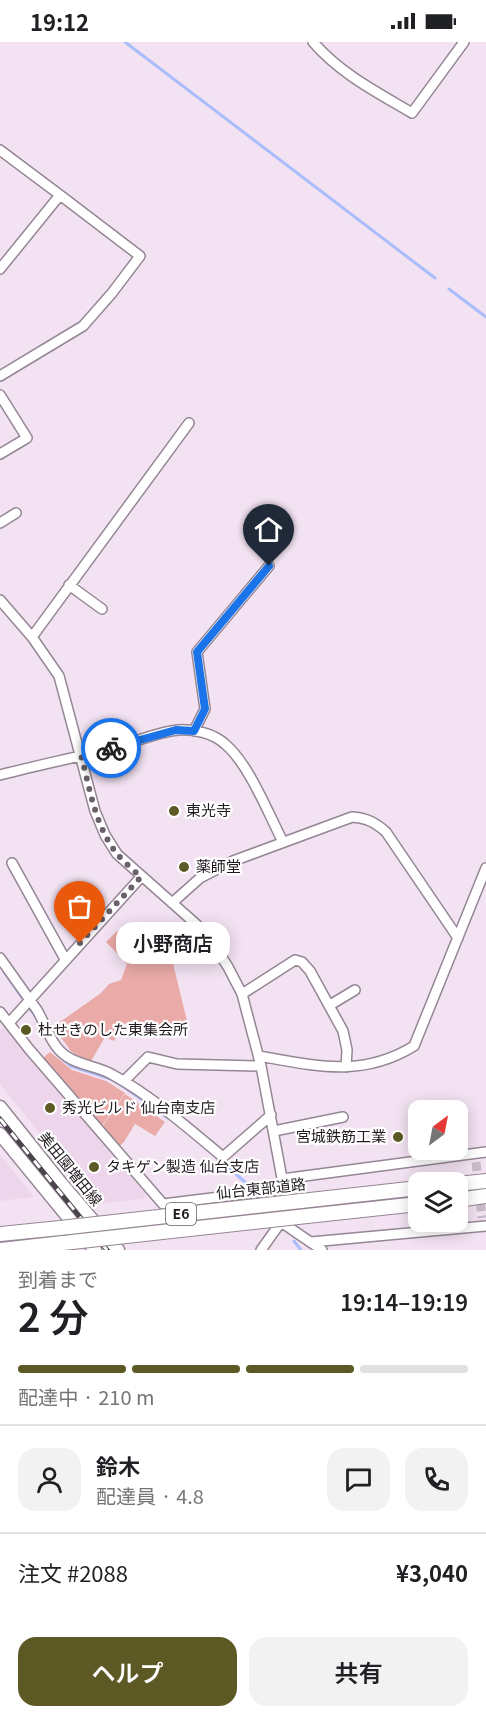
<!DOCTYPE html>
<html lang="ja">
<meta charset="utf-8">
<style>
:root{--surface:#fff;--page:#f2f2f2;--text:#202124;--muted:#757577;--line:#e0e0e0;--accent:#5d5925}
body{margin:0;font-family:Georgia,"Noto Sans JP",serif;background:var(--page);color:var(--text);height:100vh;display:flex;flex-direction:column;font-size:22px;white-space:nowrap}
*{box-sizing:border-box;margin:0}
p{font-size:20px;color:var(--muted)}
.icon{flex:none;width:33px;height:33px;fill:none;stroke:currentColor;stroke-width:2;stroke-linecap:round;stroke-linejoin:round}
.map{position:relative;height:1208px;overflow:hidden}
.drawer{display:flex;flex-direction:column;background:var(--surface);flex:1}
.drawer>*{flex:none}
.needle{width:39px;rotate:32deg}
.fabs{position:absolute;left:408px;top:1058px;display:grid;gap:12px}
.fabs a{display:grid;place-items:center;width:60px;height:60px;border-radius:12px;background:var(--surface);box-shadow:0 3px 15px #0003;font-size:30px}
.pin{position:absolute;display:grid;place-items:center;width:51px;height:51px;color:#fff;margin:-62px -26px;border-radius:50% 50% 50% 0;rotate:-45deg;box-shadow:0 0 6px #0007}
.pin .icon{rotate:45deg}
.courier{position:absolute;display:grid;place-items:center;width:60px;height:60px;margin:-30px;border:4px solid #1a73e8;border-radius:50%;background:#fff;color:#222;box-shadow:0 2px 8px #0007}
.bubble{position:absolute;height:42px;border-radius:18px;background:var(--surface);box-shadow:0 3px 15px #0003;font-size:20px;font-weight:600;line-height:42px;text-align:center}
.headline em{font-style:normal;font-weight:600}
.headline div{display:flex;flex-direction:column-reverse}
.headline{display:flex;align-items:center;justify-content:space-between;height:102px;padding:0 18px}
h1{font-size:39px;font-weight:600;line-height:45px}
.bar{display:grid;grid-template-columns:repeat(4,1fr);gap:9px 6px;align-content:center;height:72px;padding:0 18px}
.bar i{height:8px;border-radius:4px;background:var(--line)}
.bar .current{background:var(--accent)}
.bar p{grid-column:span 4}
.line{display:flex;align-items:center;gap:15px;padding:0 18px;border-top:2px solid var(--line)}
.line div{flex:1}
.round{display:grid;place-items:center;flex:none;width:63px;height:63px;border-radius:18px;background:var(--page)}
.primary-button{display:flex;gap:12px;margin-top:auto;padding:12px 18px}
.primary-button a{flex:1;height:69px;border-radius:18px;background:var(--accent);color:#fff;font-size:24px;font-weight:600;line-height:69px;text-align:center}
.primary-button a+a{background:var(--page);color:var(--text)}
.status{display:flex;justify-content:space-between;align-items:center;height:42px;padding:0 30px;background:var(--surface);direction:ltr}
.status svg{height:16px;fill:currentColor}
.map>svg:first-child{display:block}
</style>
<div class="status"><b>19:12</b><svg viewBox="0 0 49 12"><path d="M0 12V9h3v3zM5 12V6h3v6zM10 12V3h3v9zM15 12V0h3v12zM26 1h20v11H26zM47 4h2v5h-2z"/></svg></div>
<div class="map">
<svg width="486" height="1208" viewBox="0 0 486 1208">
<rect width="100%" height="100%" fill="#f3e2f2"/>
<!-- built -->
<path fill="#edd6ec" d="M5 984 70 1062 147 1154 143 1157 97 1162 0 1042V989Z
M0 1113 34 1155 0 1159Z"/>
<!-- green -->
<path fill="#eaaaa7" d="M117 889 141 912 169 905 188 983 152 992 145 995 134 979 124 982 114 999 105 995 90 1021 71 1009 53 985 101 951 109 942 121 938 127 922 106 900Z
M50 1010 72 1028 106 1039 125 1051 101 1085 42 1017Z
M125 1052 165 1080 155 1094 135 1082 124 1100 117 1106 101 1086Z"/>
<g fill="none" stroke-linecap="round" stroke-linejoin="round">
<!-- stream -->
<path stroke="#a9bcfc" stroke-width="3" d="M125 0 435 236
M449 247 486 275
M4 930 23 957
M31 968 37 976
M56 1011 71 1024 111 1037
M117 1040 168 1076
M206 1106 253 1147
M294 1199 301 1208"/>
<!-- minor-tunnel -->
<path stroke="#c9bac8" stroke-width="9" stroke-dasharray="9 4.5" stroke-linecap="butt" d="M476 1120 482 1176"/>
<defs>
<path id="minor" d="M313 0C341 32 375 49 412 71L464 0
M0 108 60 153 0 227
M0 334 83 284 112 251 140 214 60 153
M0 353 27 396 0 412
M0 481 16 471
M69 543 102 567
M0 558 32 595 59 634 95 769 105 793 117 812 196 882 212 900 228 925 242 952 261 1024 287 1163 281 1180 261 1208
M32 595 189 381
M194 689 205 667 197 610 269 524
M0 733C39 723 78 715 116 705 136 700 157 690 178 688 194 687 213 691 225 702 249 722 268 771 283 800
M12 821 65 917
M172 861 200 836 233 819 352 775C366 776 375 780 386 790L458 896
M0 916C12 933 25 951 37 968 46 983 51 1004 66 1014 80 1024 99 1024 113 1033 153 1055 188 1086 223 1115L271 1073
M242 952 295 918 302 920 310 929 343 989 347 1008 346 1025
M330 963 355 948
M0 970 29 1007 163 1162 285 1147
M9 981 141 835
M259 1014C316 1024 362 1036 414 1004L486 826
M124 1039 148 1015 177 1022 261 1024
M274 1089 343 1075
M282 1137 486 1110
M281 1180 322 1208
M311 1200 486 1184"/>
<path id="major" d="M0 1065 60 1140 118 1208
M0 1092 95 1208"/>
<path id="highway" d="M458 1142 486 1139
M458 1158 486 1154
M301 1159 418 1146
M307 1174 418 1162
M0 1192 60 1186
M0 1208 72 1200"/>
</defs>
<!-- minor casing -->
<use href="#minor" stroke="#958695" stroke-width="12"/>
<!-- major casing -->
<use href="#major" stroke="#958695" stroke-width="15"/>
<!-- highway casing -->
<use href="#highway" stroke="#958695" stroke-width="16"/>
<!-- minor -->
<use href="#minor" stroke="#fff" stroke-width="9"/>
<!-- major -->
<use href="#major" stroke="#fff" stroke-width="12"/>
<!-- highway -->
<use href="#highway" stroke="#fff" stroke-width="14"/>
<defs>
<path id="rail" d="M0 1077 107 1208"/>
</defs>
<!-- rail casing -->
<use href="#rail" stroke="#4c444c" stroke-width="5"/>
<!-- rail -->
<use href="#rail" stroke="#fff" stroke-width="3" stroke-dasharray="9" stroke-linecap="butt"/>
<defs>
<path id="highway-bridge" d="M60 1186 301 1159
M72 1200 307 1174"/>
</defs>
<!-- highway-bridge casing -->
<use href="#highway-bridge" stroke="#958695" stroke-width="16" stroke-linecap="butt"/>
<!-- highway-bridge -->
<use href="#highway-bridge" stroke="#fff" stroke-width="14"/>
</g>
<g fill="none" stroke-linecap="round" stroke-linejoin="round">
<!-- done -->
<path stroke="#6a606a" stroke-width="6" stroke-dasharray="0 10.8" d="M80 901 141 835C133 828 124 820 117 812 95 784 90 747 81 713L111 706"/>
<!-- route -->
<path stroke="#1a73e8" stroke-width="8" d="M111 706 176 688 194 689 205 667 197 610 269 524"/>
</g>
<!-- markers -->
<g fill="#5d5925" stroke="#fff" stroke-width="2">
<circle cx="174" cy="769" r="6"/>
<circle cx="184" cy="825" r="6"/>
<circle cx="26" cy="988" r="6"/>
<circle cx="50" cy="1066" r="6"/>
<circle cx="398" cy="1095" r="6"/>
<circle cx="94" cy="1125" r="6"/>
</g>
<g text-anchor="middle" stroke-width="4.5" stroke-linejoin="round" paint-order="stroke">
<!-- shield labels -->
<rect fill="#fff" stroke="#635f63" stroke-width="1.5" x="166" y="1161" width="30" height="22" rx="4.5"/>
<g font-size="14" font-weight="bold" fill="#201a20">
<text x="181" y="1177">E6</text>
</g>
<!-- poi labels -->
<g font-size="15" fill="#201a20" stroke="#fff" text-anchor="start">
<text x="186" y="774">東光寺</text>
<text x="196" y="830">薬師堂</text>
<text x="38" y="993">杜せきのした東集会所</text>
<text x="62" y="1071">秀光ビルド 仙台南支店</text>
<text x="386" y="1100" text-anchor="end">宮城鉄筋工業</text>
<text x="106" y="1130">タキゲン製造 仙台支店</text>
</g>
<!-- street labels -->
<g font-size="15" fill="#201a20" stroke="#fff">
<text transform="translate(70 1127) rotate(51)" y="5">美田園増田線</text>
<text transform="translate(261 1147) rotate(-6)" y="5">仙台東部道路</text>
</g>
</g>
</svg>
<div class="fabs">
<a><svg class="needle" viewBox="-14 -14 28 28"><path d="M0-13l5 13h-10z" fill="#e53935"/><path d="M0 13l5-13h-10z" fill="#757577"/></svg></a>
<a><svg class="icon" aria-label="layers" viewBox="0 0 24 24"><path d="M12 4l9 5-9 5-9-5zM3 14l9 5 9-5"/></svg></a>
</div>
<div class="pin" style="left:80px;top:901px;background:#ea580c"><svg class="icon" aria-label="bag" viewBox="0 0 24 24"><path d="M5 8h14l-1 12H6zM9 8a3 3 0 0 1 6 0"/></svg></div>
<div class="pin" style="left:269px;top:524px;background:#1f2937"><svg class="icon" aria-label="home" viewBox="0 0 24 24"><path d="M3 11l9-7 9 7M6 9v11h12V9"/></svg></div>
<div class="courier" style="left:111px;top:706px"><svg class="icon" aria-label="bike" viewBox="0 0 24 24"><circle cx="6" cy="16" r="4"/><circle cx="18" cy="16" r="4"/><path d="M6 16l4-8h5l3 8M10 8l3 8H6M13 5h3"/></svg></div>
<div class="bubble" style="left:116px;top:880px;width:114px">小野商店</div>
</div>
<section class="drawer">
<div class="headline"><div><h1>2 分</h1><p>到着まで</p></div><em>19:14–19:19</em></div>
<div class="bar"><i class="current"></i><i class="current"></i><i class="current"></i><i></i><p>配達中 · 210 m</p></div>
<div class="line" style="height:108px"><a class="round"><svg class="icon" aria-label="person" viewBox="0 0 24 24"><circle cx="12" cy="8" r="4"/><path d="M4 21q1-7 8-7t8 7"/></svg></a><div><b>鈴木</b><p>配達員 · 4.8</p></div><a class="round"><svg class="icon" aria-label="chat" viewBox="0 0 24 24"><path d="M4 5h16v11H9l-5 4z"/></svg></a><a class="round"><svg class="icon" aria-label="phone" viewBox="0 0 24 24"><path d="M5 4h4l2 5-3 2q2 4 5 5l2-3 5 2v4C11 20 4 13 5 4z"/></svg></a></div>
<div class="line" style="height:78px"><div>注文 #2088</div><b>¥3,040</b></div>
<div class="primary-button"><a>ヘルプ</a><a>共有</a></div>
</section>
